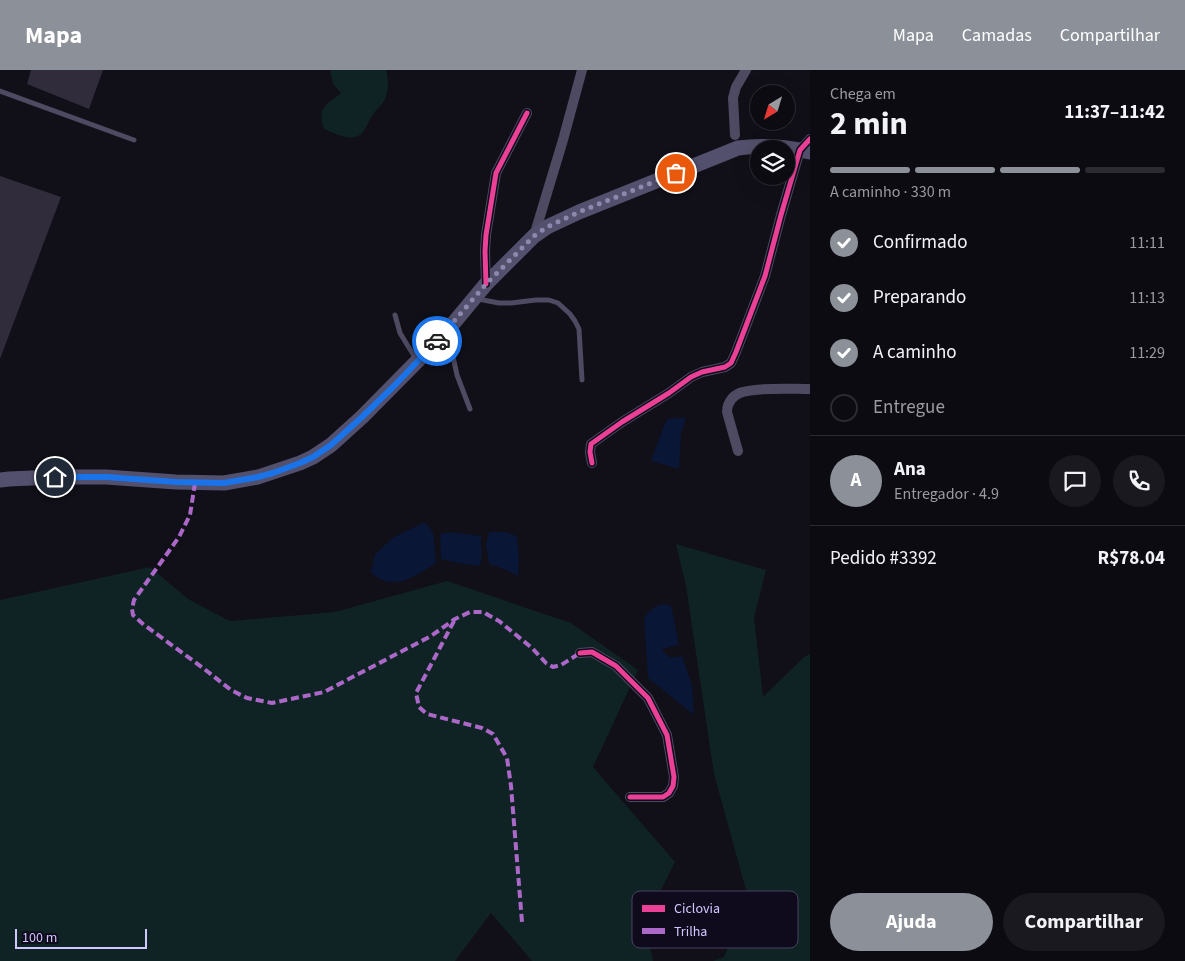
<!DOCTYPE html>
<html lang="pt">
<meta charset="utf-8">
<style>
:root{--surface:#0d0b12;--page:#1b1920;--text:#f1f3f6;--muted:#9a9b9f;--line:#2d2b32;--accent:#8c9099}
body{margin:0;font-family:"Source Sans 3",sans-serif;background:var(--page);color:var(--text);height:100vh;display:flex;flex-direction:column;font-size:19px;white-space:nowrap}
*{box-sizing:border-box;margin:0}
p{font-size:16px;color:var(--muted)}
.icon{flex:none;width:28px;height:28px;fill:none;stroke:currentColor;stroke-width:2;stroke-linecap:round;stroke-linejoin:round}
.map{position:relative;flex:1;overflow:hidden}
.drawer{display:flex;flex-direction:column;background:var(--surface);width:375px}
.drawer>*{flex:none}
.needle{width:32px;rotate:218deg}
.controls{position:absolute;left:750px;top:15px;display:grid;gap:10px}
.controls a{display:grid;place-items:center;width:45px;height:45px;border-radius:50%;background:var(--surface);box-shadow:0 5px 20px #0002,0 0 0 1px var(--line);font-size:25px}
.scale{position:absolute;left:15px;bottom:12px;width:132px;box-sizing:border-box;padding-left:5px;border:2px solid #d1c7ff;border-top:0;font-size:14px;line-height:18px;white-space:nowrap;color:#d1c7ff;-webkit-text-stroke:4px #0f0b1c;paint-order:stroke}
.pin{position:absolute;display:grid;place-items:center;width:42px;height:42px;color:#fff;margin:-21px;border:2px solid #fff;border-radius:50%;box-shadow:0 1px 5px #0007}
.courier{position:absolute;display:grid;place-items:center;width:50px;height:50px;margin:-25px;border:4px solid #1a73e8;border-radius:50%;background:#fff;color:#222;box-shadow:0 1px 6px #0007}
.overview em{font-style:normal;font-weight:700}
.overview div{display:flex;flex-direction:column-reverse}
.overview{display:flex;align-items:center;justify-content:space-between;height:85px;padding:0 20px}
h1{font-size:32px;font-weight:700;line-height:38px}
.bar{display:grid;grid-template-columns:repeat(4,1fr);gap:8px 5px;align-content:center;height:60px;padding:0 20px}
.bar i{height:6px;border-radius:4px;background:var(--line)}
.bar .active{background:var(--accent)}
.bar p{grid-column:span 4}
.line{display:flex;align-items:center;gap:12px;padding:0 20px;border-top:1px solid var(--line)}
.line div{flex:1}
.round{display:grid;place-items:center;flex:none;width:52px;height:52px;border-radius:26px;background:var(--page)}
ol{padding:0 20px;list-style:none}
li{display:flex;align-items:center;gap:15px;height:55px}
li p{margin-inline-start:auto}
li .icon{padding:5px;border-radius:50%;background:var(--accent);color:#fff;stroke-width:4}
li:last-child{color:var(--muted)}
li i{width:28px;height:28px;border:2px solid var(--line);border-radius:50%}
.primary-button{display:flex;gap:10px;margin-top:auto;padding:10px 20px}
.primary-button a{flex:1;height:58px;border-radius:30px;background:var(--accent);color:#fff;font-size:20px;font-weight:700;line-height:58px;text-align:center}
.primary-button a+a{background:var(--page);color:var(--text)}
header{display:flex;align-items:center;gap:30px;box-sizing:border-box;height:70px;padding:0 25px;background:var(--accent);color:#fff}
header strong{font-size:24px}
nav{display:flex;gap:28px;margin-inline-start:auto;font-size:18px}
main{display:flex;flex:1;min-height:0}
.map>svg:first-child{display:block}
</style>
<header>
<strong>Mapa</strong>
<nav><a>Mapa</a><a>Camadas</a><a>Compartilhar</a></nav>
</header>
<main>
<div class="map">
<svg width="810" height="891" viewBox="0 0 810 891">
<rect width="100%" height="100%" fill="#110f18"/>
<!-- green -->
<path fill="#0f2324" d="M330 0H386C389 11 389 25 382 34 378 38 374 42 372 46 368 52 365 63 358 66 348 71 334 63 324 59 317 37 325 36 341 23L333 14Z
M676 474 766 500 754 548 763 627 804 587 810 584V891H713L724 887 749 831 714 704 686 516Z
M150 497 188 529 230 551 335 542 447 511 571 553 638 600 593 697 675 792 645 852 653 891H532L491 843 455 891H0V530Z"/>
<!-- water -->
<path fill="#0a1635" d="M677 348H686L681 364 679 399 651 391 665 353 668 349Z
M425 452 433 462 436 493C415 506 394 523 371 503L375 484 394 467Z
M450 462 481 466C481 477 483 486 480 496L463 494 441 489 440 464Z
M489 462H505L517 466 519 489 518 506 506 500 489 494 486 475Z
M662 534 670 535 672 539 679 575 662 579C669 589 671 588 682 586L692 615 694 645 648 608 644 548C649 541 654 536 662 534Z"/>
<!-- building -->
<path fill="#302c3c" d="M31 0H103L89 39 27 14Z
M0 106 61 127 0 289Z"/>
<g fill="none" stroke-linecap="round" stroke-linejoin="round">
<!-- lane -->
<path stroke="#4d4a61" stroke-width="5" d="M0 21 134 70
M478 229 499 233H511L536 230H549L558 233 570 244 575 251 579 259 582 310
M395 245 400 263 416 289
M448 264 457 305 470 339"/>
<!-- street -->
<path stroke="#4d4a61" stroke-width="10" d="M735 65 733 28 736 17 746 0
M534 166 563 70 582 0
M486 214 485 181 486 165 496 103 527 43
M738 381 727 342C727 332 734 324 743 322 762 317 790 319 810 319
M592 393 590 382 591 374 622 352 669 323 691 307 702 302 725 297 731 293 736 282 765 206 781 145 800 80 810 69
M580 583 592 582 616 596 648 628 667 665 674 707 673 716 669 723 663 727H630"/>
<!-- secondary -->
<path stroke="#52506c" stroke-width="15" d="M0 410 9 409 55 407H106L176 412 224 413 258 407 300 393 313 387 331 375 362 347 447 261 486 214 534 166 547 157 579 142 738 78C761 75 787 77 810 82"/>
<!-- quiet -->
<path stroke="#ac68c9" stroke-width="4" stroke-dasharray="8 4" stroke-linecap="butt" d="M195 413 190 445 179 467 134 530 132 539 133 545 143 554 203 598 231 620 247 628 272 633 324 622 431 566 455 549 470 542H483L499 551 532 578 546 593 553 597 561 595 580 583
M454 551 416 623 419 637 427 644 482 658 493 664 507 688 511 716 522 852"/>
<defs>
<path id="cycleway" d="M486 214 485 181 486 165 496 103 527 43
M592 393 590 382 591 374 622 352 669 323 691 307 702 302 725 297 731 293 736 282 765 206 781 145 800 80 810 69
M580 583 592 582 616 596 648 628 667 665 674 707 673 716 669 723 663 727H630"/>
</defs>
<!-- cycleway casing -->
<use href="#cycleway" stroke="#0f0b1c" stroke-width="8"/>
<!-- cycleway -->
<use href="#cycleway" stroke="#ea4096" stroke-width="5"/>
</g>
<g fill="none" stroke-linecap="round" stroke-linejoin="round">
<!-- done -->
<path stroke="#8e87ae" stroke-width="5" stroke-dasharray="0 9" d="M437 271 486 214 534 166 547 157 579 142 676 103"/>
<!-- route -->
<path stroke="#1a73e8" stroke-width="6" d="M55 407H106L176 412 224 413 258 407 273 403 300 393 313 387 331 375 362 347 394 316 437 271"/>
</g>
<!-- legend -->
<rect x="632" y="821" width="166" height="57" rx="8" fill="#0f0b1c" stroke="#494360" stroke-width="1"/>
<rect x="642" y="835" width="23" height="7" fill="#ea4096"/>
<rect x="642" y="858" width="23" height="6" fill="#ac68c9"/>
<g font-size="14" fill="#d1c7ff">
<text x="674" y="843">Ciclovia</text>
<text x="674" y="866">Trilha</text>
</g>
</svg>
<div class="controls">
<a><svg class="needle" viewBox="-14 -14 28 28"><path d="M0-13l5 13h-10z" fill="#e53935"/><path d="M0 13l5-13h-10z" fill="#9a9b9f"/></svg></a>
<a><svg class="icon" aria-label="layers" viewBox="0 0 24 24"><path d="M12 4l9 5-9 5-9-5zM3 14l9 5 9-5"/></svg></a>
</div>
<div class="scale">100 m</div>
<div class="pin" style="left:676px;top:103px;background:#ea580c"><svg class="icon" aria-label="bag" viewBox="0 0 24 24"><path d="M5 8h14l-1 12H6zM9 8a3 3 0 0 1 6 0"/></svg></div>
<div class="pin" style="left:55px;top:407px;background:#1f2937"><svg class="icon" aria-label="home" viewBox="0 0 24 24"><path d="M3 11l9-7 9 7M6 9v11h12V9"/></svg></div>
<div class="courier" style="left:437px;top:271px"><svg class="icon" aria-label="car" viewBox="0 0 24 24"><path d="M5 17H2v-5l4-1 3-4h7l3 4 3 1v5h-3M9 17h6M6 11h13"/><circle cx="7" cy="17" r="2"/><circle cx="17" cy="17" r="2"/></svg></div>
</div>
<section class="drawer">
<div class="overview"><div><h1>2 min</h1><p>Chega em</p></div><em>11:37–11:42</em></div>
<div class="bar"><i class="active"></i><i class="active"></i><i class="active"></i><i></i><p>A caminho · 330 m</p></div>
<ol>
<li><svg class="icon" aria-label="check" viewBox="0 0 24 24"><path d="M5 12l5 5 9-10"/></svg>Confirmado<p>11:11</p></li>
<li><svg class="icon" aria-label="check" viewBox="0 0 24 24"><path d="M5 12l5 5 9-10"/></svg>Preparando<p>11:13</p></li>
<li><svg class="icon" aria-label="check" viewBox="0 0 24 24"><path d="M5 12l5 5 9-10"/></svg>A caminho<p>11:29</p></li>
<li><i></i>Entregue</li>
</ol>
<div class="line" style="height:90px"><b class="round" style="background:var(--accent);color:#fff">A</b><div><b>Ana</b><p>Entregador · 4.9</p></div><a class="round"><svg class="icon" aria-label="chat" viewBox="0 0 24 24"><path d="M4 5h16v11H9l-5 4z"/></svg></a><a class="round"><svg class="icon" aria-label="phone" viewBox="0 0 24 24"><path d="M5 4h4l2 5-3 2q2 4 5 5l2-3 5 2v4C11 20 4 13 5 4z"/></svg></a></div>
<div class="line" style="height:65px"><div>Pedido #3392</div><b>R$78.04</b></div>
<div class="primary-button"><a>Ajuda</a><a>Compartilhar</a></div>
</section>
</main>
